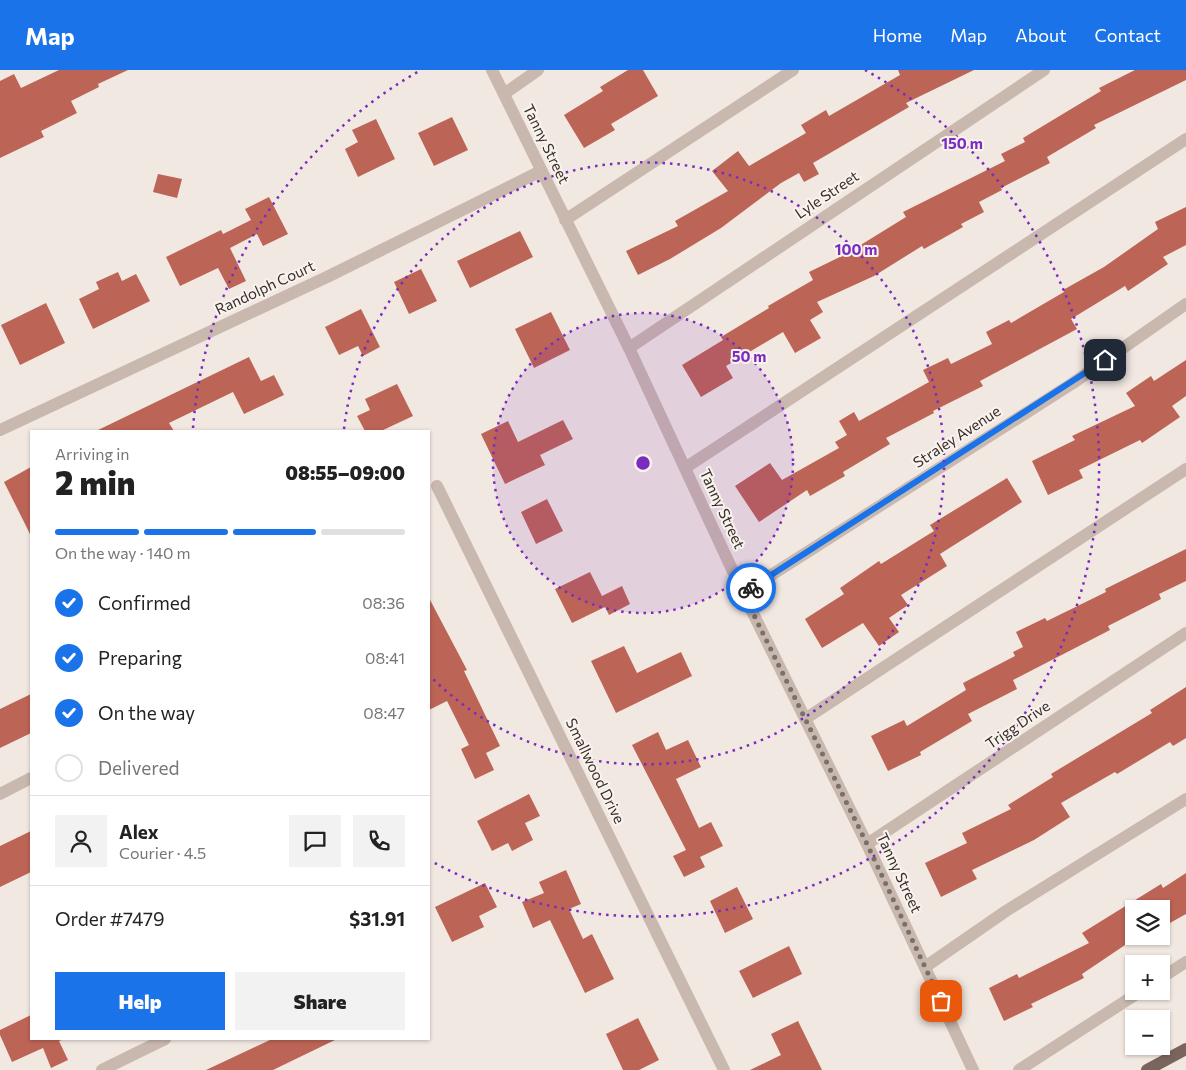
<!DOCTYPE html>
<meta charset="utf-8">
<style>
:root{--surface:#fff;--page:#f2f2f2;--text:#222;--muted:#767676;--line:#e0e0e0;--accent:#1a73e8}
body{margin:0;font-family:Commissioner,sans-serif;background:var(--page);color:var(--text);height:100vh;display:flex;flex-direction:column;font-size:19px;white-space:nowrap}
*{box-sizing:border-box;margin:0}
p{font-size:16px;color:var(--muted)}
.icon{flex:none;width:28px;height:28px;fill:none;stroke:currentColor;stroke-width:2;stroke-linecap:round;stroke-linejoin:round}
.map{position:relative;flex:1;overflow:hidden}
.sheet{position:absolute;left:30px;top:360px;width:400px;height:610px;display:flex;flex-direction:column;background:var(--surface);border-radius:0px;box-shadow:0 1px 4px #0004}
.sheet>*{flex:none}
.controls{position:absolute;left:1125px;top:830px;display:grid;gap:10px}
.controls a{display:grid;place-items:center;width:45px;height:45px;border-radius:0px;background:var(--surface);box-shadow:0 1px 4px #0004;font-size:25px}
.pin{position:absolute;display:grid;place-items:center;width:42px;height:42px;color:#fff;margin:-21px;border-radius:10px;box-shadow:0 2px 8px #0006}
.courier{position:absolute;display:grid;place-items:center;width:50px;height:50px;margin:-25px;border:4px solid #1a73e8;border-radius:50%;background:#fff;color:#222;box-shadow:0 1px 6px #0007}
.head em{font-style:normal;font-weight:800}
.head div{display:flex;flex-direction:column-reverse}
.head{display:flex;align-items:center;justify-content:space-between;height:85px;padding:0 25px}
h1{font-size:32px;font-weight:800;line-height:38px}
.bar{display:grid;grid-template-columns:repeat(4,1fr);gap:8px 5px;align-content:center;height:60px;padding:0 25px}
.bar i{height:6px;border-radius:4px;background:var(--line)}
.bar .active{background:var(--accent)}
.bar p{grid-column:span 4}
.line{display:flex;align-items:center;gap:12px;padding:0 25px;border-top:1px solid var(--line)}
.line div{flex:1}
.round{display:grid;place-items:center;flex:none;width:52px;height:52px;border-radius:0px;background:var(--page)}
ol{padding:0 25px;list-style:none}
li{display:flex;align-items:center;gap:15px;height:55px}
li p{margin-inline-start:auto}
li .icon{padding:5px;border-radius:50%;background:var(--accent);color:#fff;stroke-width:4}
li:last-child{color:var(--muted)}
li i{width:28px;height:28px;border:2px solid var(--line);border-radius:50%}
.cta{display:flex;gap:10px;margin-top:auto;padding:10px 25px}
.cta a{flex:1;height:58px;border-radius:0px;background:var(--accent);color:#fff;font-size:20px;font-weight:800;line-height:58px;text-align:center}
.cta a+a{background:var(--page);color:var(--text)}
header{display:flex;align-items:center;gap:30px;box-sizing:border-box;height:70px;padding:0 25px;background:var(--accent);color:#fff}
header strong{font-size:24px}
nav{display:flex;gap:28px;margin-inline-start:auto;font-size:18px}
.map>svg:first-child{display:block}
</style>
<header>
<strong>Map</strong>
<nav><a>Home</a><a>Map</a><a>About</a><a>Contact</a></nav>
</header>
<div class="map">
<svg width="1186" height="1000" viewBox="0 0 1186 1000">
<rect width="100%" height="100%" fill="#f2e8e2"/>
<!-- building -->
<path fill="#bc6455" d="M59 0H128L98 14 99 17 71 31 77 43 41 61 44 67 0 88V11L14 4 21 18Z
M628 0H643L658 26 611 54 615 60 584 78 564 45 603 21 600 17Z
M898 0H974L906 33 909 37 813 93 819 104 804 112 799 103 781 113 721 158 670 189 638 205 626 181 678 156 675 151 728 121 712 101 738 81 749 96 806 63 801 55 826 40 829 46 900 5Z
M1135 0H1186V10L1094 55 1096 58 1047 87 1050 93 1001 118 1002 120 979 132 984 142 961 154 963 157 924 179 922 176 874 206 817 232 823 242 810 250 821 268 795 283 783 262 726 296 733 308 701 327 682 295 723 270 721 267 769 238 768 236 813 210 809 202 846 184 906 147 903 142 1005 91 1001 84 1025 72 1023 68 1101 21 1099 18Z
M452 47 468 80 434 96 418 63Z
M376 49 395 89 358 107 345 79 358 72 352 60Z
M158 104 182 109 177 128 153 122Z
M269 127 288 164 263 176 257 164 230 178 246 211 229 219 218 198 180 216 166 187 221 160 223 164 251 150 245 139Z
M1186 137V175L1163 187 1168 194 1128 221 1125 216 1071 249 1077 259 980 311 983 316 933 341 934 343 886 368 890 374 843 402 845 406 810 426 807 420 759 452 735 416 770 393 782 410 839 378 835 372 847 365 839 351 854 342 859 351 929 312 923 300 948 288 951 294 992 274 986 262 1009 250 1011 253 1064 222 1063 220 1104 197 1158 159 1155 152Z
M520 161 533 187 470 218 457 191Z
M421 199 437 231 409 244 394 212Z
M118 202 122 211 136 204 150 231 93 259 79 229 99 219 96 212Z
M46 233 65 273 20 295 1 255Z
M361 239 380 277 363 286 358 276 339 285 325 257Z
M551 242 570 280 534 298 515 259Z
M249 287 261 311 274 305 284 325 244 344 233 322 169 353 174 361H96Z
M1186 290V326L1172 336 1180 347 1142 373 1140 370 1079 400 1083 408 1048 425 1032 391 1075 370 1072 366 1135 336 1126 323 1151 306 1154 311Z
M397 314 413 346 381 361H365L357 346 370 340 365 329Z
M563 350 573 369 540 385 545 395 505 414 481 364 508 351 518 372Z
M31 397V466L4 412Z
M1007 408 1022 432 940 484 947 496 901 525 908 535 889 548 899 562 879 576 863 553 822 578 805 549 844 524 840 518 879 491 881 494 934 461 930 455Z
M547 429 563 461 536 474 521 442Z
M1186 479V511L1159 524 1161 529 1108 556 1110 560 1013 610 1017 619 968 644 972 651 920 682 921 685 888 701 871 666 904 650 907 656 966 620 963 613 1015 586 1013 582 1023 577 1016 562 1045 548 1047 551 1106 522 1105 519Z
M590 502 602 526 622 516 630 534 609 545 605 537 572 553 555 519Z
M429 528 467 600 464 601 500 676 486 683 494 700 475 709 461 679 469 675 447 631 429 640Z
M624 576 637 603 681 582 692 606 616 643 591 591Z
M1186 617V668L1173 676 1170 672 1117 704 1115 702 1061 733 1070 747 1034 770 972 800 977 809 941 827 925 793 967 773 962 763 1011 739 1008 735 1053 707 1051 704 1152 643 1150 640Z
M31 624V663L0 678V639Z
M658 662 666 680 688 670 701 697 676 709 699 758 711 752 723 776 700 787 705 797 684 807 673 786 686 780 632 675Z
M529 724 540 746 525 753 533 770 512 781 508 773 492 781 477 751Z
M31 761V802L0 817V776Z
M566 800 581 834 569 839 583 869 592 864 614 909 585 923 550 850 533 858 522 832 544 823 539 812Z
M1186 803V844L1161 858V839H1134V866H1147L1139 871 1137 867 1082 904 1084 908 1031 934 1033 937 1004 951 989 918 1017 904 1019 908 1089 873 1082 863 1161 814 1163 818Z
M485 813 497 837 479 846 484 857 452 872 435 837Z
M737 817 753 849 725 863 710 831Z
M789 876 802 904 753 928 739 901Z
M31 945V969H64L59 971 68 990 51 998 43 978 12 992 0 965V960Z
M638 948 659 990 639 1000H623L606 964Z
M798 951 822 1000H750L781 985 771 964Z
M272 969H337L273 1000H206Z"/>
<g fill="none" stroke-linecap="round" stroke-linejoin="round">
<!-- minor -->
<path stroke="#c9b8ae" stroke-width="12" d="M492 0 629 278 743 523 867 774 973 1000
M504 24 538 0
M565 150 793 0
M629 278 1044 0
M0 360 327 207 541 101
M685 398 1186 69
M437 416 724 1000
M743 523 1073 313 1186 234
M805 649 1186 399
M0 724 31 708
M867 774 1186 563
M925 897 1006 841 1186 729
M1161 908 1186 892
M102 1000 165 969
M1019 1000 1141 921"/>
<!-- major -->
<path stroke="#79655e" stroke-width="12" d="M1147 1000 1186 979"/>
</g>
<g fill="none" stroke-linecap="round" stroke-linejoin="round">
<!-- done -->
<path stroke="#796f6c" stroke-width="5" stroke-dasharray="0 9" d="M751 518 743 523 867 774 941 931"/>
<!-- route -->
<path stroke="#1a73e8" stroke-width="6" d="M751 518 1105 290"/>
</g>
<!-- distance rings -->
<circle cx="643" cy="393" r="150" fill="#7b2cbf" fill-opacity=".12"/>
<g fill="none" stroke="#7b2cbf" stroke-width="2.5" stroke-dasharray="2.5 5">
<circle cx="643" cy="393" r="150"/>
<path d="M344 359A301 301 0 1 1 430 606"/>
<path d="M193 358A451 451 0 0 1 421 0M865 0A451 451 0 0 1 431 791"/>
</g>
<g text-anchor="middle" stroke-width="4" stroke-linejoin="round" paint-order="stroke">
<!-- street labels -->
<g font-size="15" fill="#382e2c" stroke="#f9f3ee">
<text transform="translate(546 74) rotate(64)" y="5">Tanny Street</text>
<text transform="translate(827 125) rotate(-34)" y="5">Lyle Street</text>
<text transform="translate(265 218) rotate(-25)" y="5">Randolph Court</text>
<text transform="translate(957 367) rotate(-33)" y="5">Straley Avenue</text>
<text transform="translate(722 439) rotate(65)" y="5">Tanny Street</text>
<text transform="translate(1018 655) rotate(-34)" y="5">Trigg Drive</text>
<text transform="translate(595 701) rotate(64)" y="5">Smallwood Drive</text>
<text transform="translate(899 803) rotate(65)" y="5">Tanny Street</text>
</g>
</g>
<circle cx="643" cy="393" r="8" fill="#7b2cbf" stroke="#f9f3ee" stroke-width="2.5"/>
<g font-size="15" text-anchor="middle" font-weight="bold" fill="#7b2cbf" stroke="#f9f3ee" stroke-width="4" stroke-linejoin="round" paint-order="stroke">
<text x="962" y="79">150 m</text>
<text x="856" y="185">100 m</text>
<text x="749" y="292">50 m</text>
</g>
</svg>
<div class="controls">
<a><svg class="icon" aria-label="layers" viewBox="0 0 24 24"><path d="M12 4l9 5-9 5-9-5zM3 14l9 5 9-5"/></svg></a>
<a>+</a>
<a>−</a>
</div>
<div class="pin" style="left:941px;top:931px;background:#ea580c"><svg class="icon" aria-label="bag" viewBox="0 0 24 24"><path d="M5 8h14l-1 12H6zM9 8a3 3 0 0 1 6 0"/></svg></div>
<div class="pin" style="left:1105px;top:290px;background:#1f2937"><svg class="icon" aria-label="home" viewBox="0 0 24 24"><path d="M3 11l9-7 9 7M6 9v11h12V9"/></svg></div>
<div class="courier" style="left:751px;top:518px"><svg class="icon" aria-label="bike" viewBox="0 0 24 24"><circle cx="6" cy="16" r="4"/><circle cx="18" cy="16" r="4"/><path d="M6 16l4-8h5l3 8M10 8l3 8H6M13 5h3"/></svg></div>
<section class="sheet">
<div class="head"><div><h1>2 min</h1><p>Arriving in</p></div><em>08:55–09:00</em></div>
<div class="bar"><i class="active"></i><i class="active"></i><i class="active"></i><i></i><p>On the way · 140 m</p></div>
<ol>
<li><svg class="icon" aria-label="check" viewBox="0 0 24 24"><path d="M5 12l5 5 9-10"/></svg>Confirmed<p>08:36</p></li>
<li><svg class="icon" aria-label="check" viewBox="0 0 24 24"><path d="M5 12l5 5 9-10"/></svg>Preparing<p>08:41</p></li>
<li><svg class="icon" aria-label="check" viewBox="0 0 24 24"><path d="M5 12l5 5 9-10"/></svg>On the way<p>08:47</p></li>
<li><i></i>Delivered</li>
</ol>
<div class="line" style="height:90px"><a class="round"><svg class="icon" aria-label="person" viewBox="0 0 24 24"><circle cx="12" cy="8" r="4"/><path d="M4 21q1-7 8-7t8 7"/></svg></a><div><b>Alex</b><p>Courier · 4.5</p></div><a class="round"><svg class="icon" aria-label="chat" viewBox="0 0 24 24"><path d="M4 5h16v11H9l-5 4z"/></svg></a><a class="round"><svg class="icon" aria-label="phone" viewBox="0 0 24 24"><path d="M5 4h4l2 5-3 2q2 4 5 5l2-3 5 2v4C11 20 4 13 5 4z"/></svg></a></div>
<div class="line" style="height:65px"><div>Order #7479</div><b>$31.91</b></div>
<div class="cta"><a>Help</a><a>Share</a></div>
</section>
</div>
